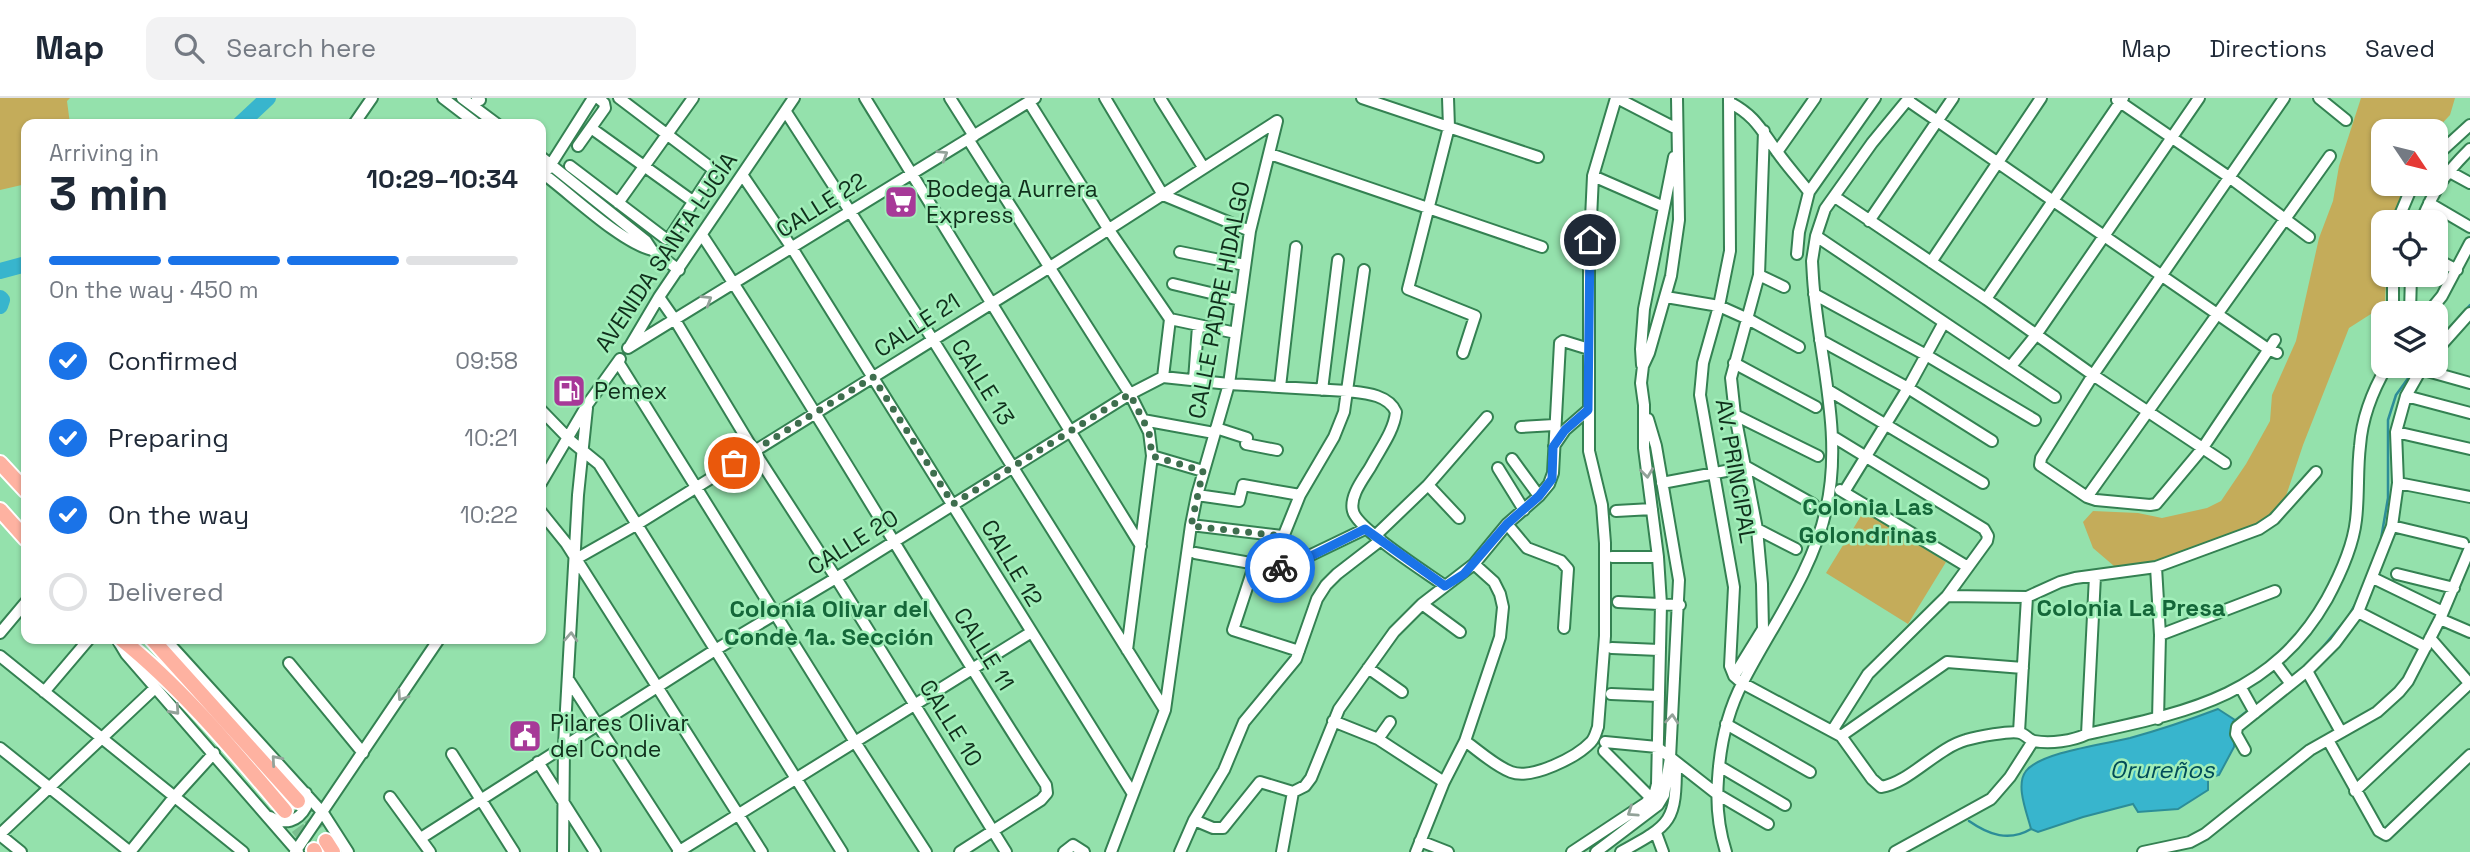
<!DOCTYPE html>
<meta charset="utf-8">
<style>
:root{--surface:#fff;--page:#f2f2f3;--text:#1f2937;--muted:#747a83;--line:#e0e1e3;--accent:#1a73e8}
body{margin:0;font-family:"Space Grotesk",sans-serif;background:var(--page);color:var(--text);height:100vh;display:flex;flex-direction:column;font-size:26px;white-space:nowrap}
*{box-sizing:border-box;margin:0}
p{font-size:23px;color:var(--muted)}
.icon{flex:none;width:38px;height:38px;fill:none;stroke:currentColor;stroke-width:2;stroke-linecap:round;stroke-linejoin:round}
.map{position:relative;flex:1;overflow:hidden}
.drawer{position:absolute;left:21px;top:21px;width:525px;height:525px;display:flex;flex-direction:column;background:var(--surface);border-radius:14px;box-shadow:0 2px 5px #0004}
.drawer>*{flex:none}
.needle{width:46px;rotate:125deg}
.fabs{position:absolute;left:2371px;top:21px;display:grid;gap:14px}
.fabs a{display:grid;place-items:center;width:77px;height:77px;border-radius:14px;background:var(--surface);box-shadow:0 2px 5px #0004;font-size:35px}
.pin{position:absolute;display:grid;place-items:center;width:60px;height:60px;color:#fff;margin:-30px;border:4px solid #fff;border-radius:50%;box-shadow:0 2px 7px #0007}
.courier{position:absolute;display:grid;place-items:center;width:70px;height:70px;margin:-35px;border:5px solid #1a73e8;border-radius:50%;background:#fff;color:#222;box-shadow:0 2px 9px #0007}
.headline em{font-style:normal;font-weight:700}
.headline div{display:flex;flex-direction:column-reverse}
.headline{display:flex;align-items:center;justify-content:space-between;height:119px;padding:0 28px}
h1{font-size:46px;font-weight:700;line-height:52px}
.bar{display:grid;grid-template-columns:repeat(4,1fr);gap:10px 7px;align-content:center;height:84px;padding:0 28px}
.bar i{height:9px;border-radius:5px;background:var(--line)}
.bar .active{background:var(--accent)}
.bar p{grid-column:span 4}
ol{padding:0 28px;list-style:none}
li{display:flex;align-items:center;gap:21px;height:77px}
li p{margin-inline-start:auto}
li .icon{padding:7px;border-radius:50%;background:var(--accent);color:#fff;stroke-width:4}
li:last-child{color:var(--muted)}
li i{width:38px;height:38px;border:4px solid var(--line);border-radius:50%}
header{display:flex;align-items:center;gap:42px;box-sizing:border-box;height:98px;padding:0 35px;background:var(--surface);border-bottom:2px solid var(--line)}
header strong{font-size:33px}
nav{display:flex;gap:38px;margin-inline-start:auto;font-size:24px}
.search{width:490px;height:63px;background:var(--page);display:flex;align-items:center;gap:18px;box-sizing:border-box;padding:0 24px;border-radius:14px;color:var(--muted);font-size:26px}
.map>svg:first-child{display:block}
</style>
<header>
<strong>Map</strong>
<div class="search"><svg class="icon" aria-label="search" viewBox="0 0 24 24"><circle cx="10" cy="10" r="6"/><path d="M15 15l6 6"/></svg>Search here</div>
<nav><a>Map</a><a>Directions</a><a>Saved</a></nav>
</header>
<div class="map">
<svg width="2470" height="754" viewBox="0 0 2470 754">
<rect width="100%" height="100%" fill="#94e1ac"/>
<!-- green -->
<path fill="#c4ac5a" d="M0 0H70L67 3 70 26H26V86L0 92Z
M2361 0H2455L2450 17 2435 33H2384V86H2409L2394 124H2384V177H2386L2385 207 2349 230 2303 347 2286 398 2268 422 2175 457 2137 467 2114 468 2093 450 2083 424 2093 413 2138 415 2162 420 2207 410 2221 403 2246 366 2270 323 2272 297 2296 243 2319 140 2333 103 2339 68Z
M1864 413 1946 464 1908 526 1826 475Z"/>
<!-- water -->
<path fill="#38b5cd" stroke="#2c8d98" stroke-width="2" d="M2218 611 2235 622 2234 649 2219 677 2208 680V692L2178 711 2138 714 2133 706 2083 719 2038 734 2031 731C2027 715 2015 687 2026 673 2041 654 2106 646 2130 640 2159 632 2189 622 2218 611Z"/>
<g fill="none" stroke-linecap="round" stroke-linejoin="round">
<!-- stream -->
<path stroke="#2c8d98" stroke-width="2.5" d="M2436 245 2470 207
M2381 441 2388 400V322L2396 297 2417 268
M2317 556 2348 519 2357 503
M2233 624 2250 611
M1969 723C1989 737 2009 744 2031 731"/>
<!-- river -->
<path stroke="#38b5cd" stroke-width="16" d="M240 26 268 0
M0 173 26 166
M0 200 2 202 0 208"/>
<!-- major-tunnel -->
<path stroke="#7abe8f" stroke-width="14" stroke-dasharray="14 7" stroke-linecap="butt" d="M298 703 326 743
M285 713 314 752"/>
<defs>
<path id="minor" d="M443 0 477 26
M462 0 497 26
M477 0 480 2
M865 0 1141 448
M950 0 974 38
M1105 0 1163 97 1250 133
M1160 0 1203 69
M1362 0 1538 59
M1448 0 1449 29 1408 191 1475 218 1463 255
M1617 0 1677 31
M1729 0 1730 153 1719 208 1703 265 1700 297 1734 489 1730 568 1734 578 1742 585 1841 638 1872 681 1881 689C1909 685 1937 650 1966 642 1976 639 2012 632 2020 635 2025 636 2029 642 2034 643 2050 646 2073 643 2087 636 2188 614 2272 598 2327 501 2340 477 2353 449 2356 422 2359 397 2357 372 2360 348 2362 320 2373 292 2387 268
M2319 0 2346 22
M1907 2 2268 251 2277 255
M2117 2 2229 79 2309 139
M1029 4 1109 132 1170 221 1163 279
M1729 4C1756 18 1761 32 1778 55 1788 69 1799 81 1809 94
M786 14 933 242 1165 612
M354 26 372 0
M591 30 694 104
M968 41 1130 296 1149 334 1152 358 1127 552
M578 48 605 10 604 5 598 0
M1777 54 1815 0
M1270 56 1542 149
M2436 58 2470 27
M541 59 646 143 652 152 679 172
M570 68 666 141H669L714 72 619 0
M548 71 593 0
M2448 73 2470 85
M541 74C570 95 620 144 652 152
M743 78 792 150 1133 696
M1593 78 1664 109
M1835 99 1986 201 2093 277 2225 365
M618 105 693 0
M2429 105 2470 129
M1869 123 1953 0
M2397 124 2413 86
M2421 124C2434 91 2445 76 2470 51
M702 137C821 317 928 506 1046 687L1047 695 1041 702 960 754
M1816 138 2055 299
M1180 154 1245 167
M1797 156 1799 134 1809 94 1875 0
M2436 161 2457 172
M1931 164 2041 0
M1759 177 1784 189
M2393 177V215
M1173 186 1240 202
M1814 196 1926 257 2035 322
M659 199 675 222 754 353 836 480 1006 754
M1666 199 1719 208 1748 221 1799 249
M1986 201 2123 0
M2410 215 2411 177
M2428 215 2442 198 2470 145
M1170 221 1236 235
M1820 242 1908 290 1992 343
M2275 242 2202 351 2156 406 2150 407 2096 402 2087 399 2040 367 2041 360 2093 277 2284 0
M630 248 659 199 794 0
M628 250 1035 0
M2436 253 2470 215
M618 264 855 644 926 754
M1734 265 1816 309
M1642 267 1641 251 1644 211 1674 59
M2011 268 2036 237 2199 0
M2420 271 2470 285
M1194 282 1198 228
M1280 289 1296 149
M1322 292 1338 162
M1828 292 1983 385
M2406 298 2470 315
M541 312 572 344 599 366 842 754
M1735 317 1818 358
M1143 322 1214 335
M1521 329 1554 327
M1216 330 1247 340 1246 346 1277 352
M2396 334 2470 351
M1832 338 1984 431 1988 438 1987 443 1947 498 1868 576 1832 633
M1554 348 1565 332 1588 312
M1152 358 1203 373
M1512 361 1539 398
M1498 370 1524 412
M541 385 587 307 620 261
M1662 385 1747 369 1813 406
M2398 385 2470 399
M1428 387 1459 420
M1840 392 1968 469
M1844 394 1908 290 1943 226
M1197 397 1239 403 1243 387 1300 397
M2087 399 2330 58
M1616 413 1652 411
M541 414 566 445 762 754
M1507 426 1527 450 1561 463 1568 471 1564 530
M1191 427 1282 438
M2392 428 2463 445
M1757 431 1796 451
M1375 438 1428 387 1487 319
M1195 455 1278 470H1284L1365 431
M1612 459H1658
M576 461 636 427 1050 169 1277 23
M1255 465 1233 532 1299 553
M1271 469 1300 397 1334 339 1344 314 1364 172
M2156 469 2160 537 2158 621
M2397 476 2454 490
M2373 480 2443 514
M1947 498 2027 499 2060 484 2075 480 2156 469 2259 431 2274 421 2316 374
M1618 504 1680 507
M1422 506 1460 534
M2358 514 2426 549
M2440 521 2470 534
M0 535 26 504
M2160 537 2275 493
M2430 540 2470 586
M117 541 126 556 298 754
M165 541 323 715 348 754
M1612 550 1659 552
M0 558 243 754
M289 565 363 655
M2276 566 2291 586
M1368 570 1402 594
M2307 573 2341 634
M1734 578 1763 531 1762 486 1757 431 1735 317 1731 280 1759 177 1764 33
M568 581 680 754
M2241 590 2255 615
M44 594 89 541
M1611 596 1659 598
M1333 623 1378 641 1444 684
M1726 626 1810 674
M2019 634 2027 499
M2087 636 2095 478
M1841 638 1947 564 2023 570
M1378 641 1390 624
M2328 642 2379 733 2386 737 2470 657
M1465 643C1479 653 1495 668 1511 674 1532 682 1577 659 1591 644 1595 640 1596 634 1598 629L1605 538V445L1602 407 1589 353V163L1593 78 1616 0
M1605 644 1657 649 1717 696 1768 726
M0 650 130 754
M2245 652 2236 636 2237 629 2307 573 2335 545 2358 514 2392 428 2398 385 2396 334 2406 298 2423 268
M1604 653 1651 700
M452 656 514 754
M538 664 595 754
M1719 668 1785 707
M2355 693 2470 585
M1293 694 1305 688 1311 680 1339 611 1394 534 1422 506 1474 466 1507 426 1539 398 1549 386 1553 375 1560 245 1563 243 1589 251
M390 699 430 754
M270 719C285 727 298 724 306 709V695
M1194 722 1213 730H1223L1260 684 1293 694
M1656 735 1663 754
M0 736 155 590
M0 737 21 754
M421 740 715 552 836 480 1130 296 1163 279 1229 286 1347 293C1364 295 1388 296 1396 314 1394 333 1380 351 1371 368 1364 380 1349 398 1353 413 1357 431 1427 475 1445 488
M1420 743 1448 754
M130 754 175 698 214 655
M295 754 439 541
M563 754 564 647 578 397 587 310
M678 754 1030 535
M1064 754 1073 747 1084 754
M1111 754 1165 612 1191 427 1197 397 1229 286 1250 133 1277 23
M1180 754 1194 722 1224 672 1244 624 1296 561 1317 501 1326 487 1337 476 1381 442
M1282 754 1293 694
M1416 754 1444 684 1465 643 1500 539 1503 509 1500 496 1494 484 1474 466
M1572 754 1646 705 1655 694 1657 686 1661 506 1658 459 1644 350V307L1641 285 1643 268 1649 255 1671 178 1679 122 1677 0
M1596 754 1658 707 1664 697 1670 660 1679 482 1656 348 1648 321
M1621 754C1672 726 1676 724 1676 665
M1726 754C1718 729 1716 707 1718 681 1720 648 1727 614 1743 584 1772 527 1812 475 1826 412 1844 335 1818 257 1813 180L1812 163 1816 138 1825 111 1872 45 1909 0
M1895 754 1991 701 2010 679 2033 643
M2143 754 2190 744 2205 736 2310 652 2377 614 2399 594 2408 583 2440 521 2470 450"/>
<path id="major" d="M0 365 26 393
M0 412 26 441
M121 541C183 591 234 653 285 713
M152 541 298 703
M326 743 333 754
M314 752 315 754"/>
</defs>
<!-- minor casing -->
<use href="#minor" stroke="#348152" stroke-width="14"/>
<!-- major casing -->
<use href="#major" stroke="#fff" stroke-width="18"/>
<!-- minor -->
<use href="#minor" stroke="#fff" stroke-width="10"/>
<!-- major -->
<use href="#major" stroke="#feb2a1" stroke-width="14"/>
</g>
<!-- one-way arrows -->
<defs><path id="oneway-chevron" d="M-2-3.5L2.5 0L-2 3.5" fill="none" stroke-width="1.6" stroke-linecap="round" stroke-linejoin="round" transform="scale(1.75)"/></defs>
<g stroke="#93a299">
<use href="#oneway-chevron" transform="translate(943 57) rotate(-32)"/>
<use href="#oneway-chevron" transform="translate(707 202) rotate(-32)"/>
<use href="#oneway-chevron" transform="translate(1647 375) rotate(83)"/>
<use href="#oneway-chevron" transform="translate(571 539) rotate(-87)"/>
<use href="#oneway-chevron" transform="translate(402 598) rotate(124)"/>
<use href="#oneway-chevron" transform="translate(175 612) rotate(48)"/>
<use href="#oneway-chevron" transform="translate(1672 621) rotate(-86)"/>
<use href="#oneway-chevron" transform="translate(276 662) rotate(-131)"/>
<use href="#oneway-chevron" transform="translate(1632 714) rotate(146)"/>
</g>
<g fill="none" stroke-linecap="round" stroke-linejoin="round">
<!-- done -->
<path stroke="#3e6e4e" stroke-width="7" stroke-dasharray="0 12.6" d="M734 365 873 279 953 406 1130 296 1149 334 1152 358 1203 373 1191 428 1282 438 1271 469 1280 470"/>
<!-- route -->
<path stroke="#1a73e8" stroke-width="9" d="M1280 470 1301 463 1365 431 1445 488 1464 476 1507 426 1539 398 1552 381 1553 349 1565 332 1588 312 1590 142"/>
</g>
<!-- icons -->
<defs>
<symbol id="supermarket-square" viewBox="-11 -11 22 22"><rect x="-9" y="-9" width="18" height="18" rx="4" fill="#a73998" stroke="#a1eeb9"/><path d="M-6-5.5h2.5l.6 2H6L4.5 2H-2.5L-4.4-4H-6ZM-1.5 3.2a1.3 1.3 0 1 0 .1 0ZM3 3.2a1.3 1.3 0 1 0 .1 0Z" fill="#fff"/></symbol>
<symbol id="fuel-square" viewBox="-11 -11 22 22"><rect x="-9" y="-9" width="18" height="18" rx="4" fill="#a73998" stroke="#a1eeb9"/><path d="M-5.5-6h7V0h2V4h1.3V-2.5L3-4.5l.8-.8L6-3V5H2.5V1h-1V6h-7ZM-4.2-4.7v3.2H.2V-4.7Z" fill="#fff"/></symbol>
<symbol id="civic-square" viewBox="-11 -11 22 22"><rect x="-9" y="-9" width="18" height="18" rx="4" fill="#a73998" stroke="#a1eeb9"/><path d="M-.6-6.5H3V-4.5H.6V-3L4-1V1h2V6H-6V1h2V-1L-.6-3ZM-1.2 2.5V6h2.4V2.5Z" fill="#fff"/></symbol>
</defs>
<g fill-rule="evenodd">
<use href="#supermarket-square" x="882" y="85" width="38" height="38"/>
<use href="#fuel-square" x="550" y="274" width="38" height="38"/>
<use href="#civic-square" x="506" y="619" width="38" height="38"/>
</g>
<g text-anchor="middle" stroke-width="5" stroke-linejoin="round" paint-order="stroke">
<!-- poi labels -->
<g font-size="23" fill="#10301c" stroke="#a1eeb9" text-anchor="start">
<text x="926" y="99">Bodega Aurrera<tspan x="926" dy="26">Express</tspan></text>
<text x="594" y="301">Pemex</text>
<text x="550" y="633">Pilares Olivar<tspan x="550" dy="26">del Conde</tspan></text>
</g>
<!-- street labels -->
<g font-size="23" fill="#10301c" stroke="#a1eeb9">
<text transform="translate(821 107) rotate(-32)" y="8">CALLE 22</text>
<text transform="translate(666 154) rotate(-56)" y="8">AVENIDA SANTA LUCÍA</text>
<text transform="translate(1219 202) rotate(-79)" y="8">CALLE PADRE HIDALGO</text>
<text transform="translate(917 227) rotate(-33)" y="8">CALLE 21</text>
<text transform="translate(983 284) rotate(58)" y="8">CALLE 13</text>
<text transform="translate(1736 373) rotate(80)" y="8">AV. PRINCIPAL</text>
<text transform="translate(853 444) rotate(-32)" y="8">CALLE 20</text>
<text transform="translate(1012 465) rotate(59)" y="8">CALLE 12</text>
<text transform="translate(984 551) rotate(58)" y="8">CALLE 11</text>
<text transform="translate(951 625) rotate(58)" y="8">CALLE 10</text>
</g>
<!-- neighbourhood labels -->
<g font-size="24" font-weight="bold" fill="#146739" stroke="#a1eeb9">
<text x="1868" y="417">Colonia Las<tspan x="1868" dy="28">Golondrinas</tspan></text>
<text x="2131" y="518">Colonia La Presa</text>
<text x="829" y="519">Colonia Olivar del<tspan x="829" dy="28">Conde 1a. Sección</tspan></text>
</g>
<!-- water labels -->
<g font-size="24" font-style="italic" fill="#004c59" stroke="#a1eeb9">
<text x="2162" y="680">Orureños</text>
</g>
</g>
</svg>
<div class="fabs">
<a><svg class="needle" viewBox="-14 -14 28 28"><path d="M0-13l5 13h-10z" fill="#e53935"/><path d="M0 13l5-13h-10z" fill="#747a83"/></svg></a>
<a><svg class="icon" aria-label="locate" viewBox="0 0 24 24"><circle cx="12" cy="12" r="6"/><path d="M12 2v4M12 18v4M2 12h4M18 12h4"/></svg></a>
<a><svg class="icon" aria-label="layers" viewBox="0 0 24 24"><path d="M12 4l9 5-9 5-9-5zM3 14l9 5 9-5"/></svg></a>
</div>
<div class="pin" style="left:734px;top:365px;background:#ea580c"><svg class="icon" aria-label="bag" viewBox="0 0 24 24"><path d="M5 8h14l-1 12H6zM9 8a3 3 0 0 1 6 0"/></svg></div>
<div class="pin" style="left:1590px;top:142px;background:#1f2937"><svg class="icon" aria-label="home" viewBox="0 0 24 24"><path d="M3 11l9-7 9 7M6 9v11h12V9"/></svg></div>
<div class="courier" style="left:1280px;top:470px"><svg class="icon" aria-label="bike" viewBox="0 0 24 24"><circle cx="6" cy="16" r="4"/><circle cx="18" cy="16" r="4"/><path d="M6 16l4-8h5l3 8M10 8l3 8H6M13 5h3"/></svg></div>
<section class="drawer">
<div class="headline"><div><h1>3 min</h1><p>Arriving in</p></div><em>10:29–10:34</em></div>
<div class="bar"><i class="active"></i><i class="active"></i><i class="active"></i><i></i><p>On the way · 450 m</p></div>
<ol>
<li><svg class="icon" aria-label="check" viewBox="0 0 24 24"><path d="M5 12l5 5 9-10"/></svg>Confirmed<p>09:58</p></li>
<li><svg class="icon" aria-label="check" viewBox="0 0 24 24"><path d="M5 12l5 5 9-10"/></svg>Preparing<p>10:21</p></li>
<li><svg class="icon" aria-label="check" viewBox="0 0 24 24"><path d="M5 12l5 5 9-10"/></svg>On the way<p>10:22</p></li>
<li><i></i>Delivered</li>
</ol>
</section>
</div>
